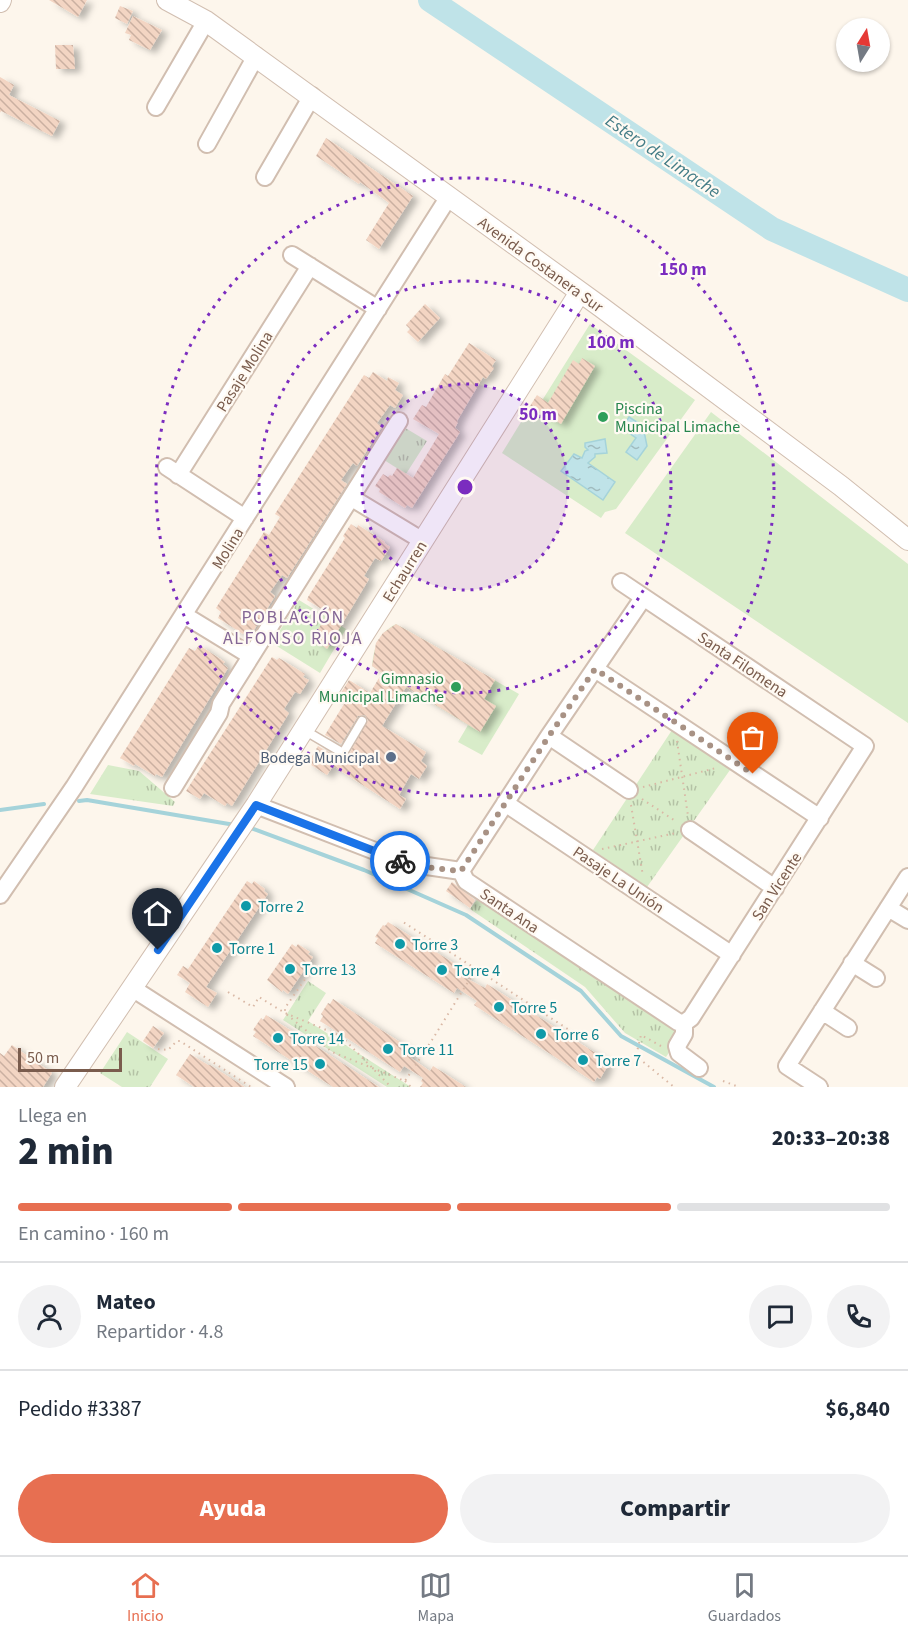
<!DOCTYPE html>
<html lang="es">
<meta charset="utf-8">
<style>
:root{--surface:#fff;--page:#f2f2f3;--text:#1f2937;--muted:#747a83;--line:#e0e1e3;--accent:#e76f51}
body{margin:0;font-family:"Source Sans 3",sans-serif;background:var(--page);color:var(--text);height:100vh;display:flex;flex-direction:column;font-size:22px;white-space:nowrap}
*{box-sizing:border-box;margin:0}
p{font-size:20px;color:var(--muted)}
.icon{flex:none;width:33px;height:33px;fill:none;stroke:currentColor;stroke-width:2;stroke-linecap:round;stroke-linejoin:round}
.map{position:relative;height:1087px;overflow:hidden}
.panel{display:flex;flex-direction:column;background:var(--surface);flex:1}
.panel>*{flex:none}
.needle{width:39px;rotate:11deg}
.tools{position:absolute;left:836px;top:18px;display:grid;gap:12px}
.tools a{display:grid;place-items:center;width:54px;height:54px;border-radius:50%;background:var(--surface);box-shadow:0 2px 4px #0004;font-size:30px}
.scale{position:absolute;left:18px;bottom:15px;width:104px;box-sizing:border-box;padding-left:6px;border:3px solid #7a5c4d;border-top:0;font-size:16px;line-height:21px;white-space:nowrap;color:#7a5c4d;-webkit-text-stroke:4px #fffaf3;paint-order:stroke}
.pin{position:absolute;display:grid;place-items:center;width:51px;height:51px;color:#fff;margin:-62px -26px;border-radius:50% 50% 50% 0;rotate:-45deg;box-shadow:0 0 6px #0007}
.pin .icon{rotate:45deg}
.courier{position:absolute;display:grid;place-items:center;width:60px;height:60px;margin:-30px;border:4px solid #1a73e8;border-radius:50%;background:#fff;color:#222;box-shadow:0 2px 8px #0007}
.overview em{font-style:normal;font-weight:800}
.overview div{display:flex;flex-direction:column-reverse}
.overview{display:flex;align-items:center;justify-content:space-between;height:102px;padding:0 18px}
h1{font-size:39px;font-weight:800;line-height:45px}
.bar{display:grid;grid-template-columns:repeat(4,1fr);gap:9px 6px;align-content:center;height:72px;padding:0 18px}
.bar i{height:8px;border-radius:4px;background:var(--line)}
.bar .current{background:var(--accent)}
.bar p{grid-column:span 4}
.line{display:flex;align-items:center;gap:15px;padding:0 18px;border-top:2px solid var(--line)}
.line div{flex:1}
.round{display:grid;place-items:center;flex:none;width:63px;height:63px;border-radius:32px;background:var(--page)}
.cta{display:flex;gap:12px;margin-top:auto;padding:12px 18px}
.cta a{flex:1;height:69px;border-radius:36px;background:var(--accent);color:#fff;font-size:24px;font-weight:800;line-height:69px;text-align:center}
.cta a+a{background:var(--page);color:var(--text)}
.tabs{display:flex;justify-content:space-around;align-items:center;height:84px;border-top:2px solid var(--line);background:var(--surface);font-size:16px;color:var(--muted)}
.tabs a{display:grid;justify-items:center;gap:3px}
.tabs .current{color:var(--accent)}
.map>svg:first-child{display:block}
</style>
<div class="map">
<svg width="908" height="1087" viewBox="0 0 908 1087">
<defs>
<pattern id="grass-tufts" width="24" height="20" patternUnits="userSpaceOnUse" patternTransform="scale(1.5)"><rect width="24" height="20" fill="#d8ecc9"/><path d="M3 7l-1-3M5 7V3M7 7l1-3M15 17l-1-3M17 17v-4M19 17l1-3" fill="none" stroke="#b4c2a5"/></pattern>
<pattern id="water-ripples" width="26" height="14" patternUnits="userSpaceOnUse" patternTransform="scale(1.5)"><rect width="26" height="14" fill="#bfe3e8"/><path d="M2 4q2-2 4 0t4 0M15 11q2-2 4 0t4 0" fill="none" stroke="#a0bbbe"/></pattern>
<pattern id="building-back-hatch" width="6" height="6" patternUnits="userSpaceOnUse" patternTransform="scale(1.5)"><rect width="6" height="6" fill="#f3d5c3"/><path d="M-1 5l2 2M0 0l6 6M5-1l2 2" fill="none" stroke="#cab0a1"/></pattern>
<filter id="shadow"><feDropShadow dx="6" dy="3.5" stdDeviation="3" flood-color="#0004"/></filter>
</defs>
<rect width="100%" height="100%" fill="#fdf6ec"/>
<!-- grass -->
<path fill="url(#grass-tufts)" d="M402 426 427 441 406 474 381 458Z
M299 600 346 629 320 673 272 643Z
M672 730 730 770 647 887 593 850Z
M108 765 139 771 175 802 173 806 90 794Z
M479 897 676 1028 678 1039 666 1057 625 1033 585 987 470 909Z
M308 981 326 993 308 1021 411 1087H387L283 1020Z
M127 1032 168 1059 150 1087H122L100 1073Z"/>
<!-- pitch -->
<path fill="#d8ecc9" d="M590 324 695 400 616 509 605 512 601 518 502 453 537 396 543 399Z
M711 412 908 564V723L625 533Z
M396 624 519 694 482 755 458 742 468 725 372 666C374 648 378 633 396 624Z
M110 775 145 780 142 798 107 792Z"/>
<!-- water -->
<path fill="url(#water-ripples)" stroke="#a5d3da" stroke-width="1.5" d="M629 417 643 426 647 446 637 460 626 452 636 438 622 428Z
M605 439 607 453 595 454V457L588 463 615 482 603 500 561 471 574 454 582 458 585 451 588 450 585 447V443Z"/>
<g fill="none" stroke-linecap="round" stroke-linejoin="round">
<!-- stream -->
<path stroke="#a5d3da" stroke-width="4" d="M79 801 87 800 235 825
M0 810 44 804
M248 827 364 870 466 915 581 991 621 1036 714 1087"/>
<!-- river -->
<path stroke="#bfe3e8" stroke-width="24" d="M430 0 772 229 908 290"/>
</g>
<!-- building -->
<path fill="url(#building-back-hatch)" filter="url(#shadow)" d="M49 0H87L78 17Z
M120 6 133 11 127 24 115 18Z
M133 16 162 30 150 50 129 40 131 35 125 33Z
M55 45H73L75 69H56Z
M0 77 14 85 9 95 60 121 52 136 1 111 0 113Z
M326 138 413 196 379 249 366 240 389 203 360 182 359 184 316 156Z
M425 304 440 318 418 342 407 332 410 329 406 325Z
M469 343 496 360 492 366 494 368 486 379 483 377 457 421 458 422 455 428 460 432 412 508 407 505 405 508 379 492 380 489 375 486 383 474 388 477 390 475 392 476 397 468 413 478 439 434 413 419 422 405 426 407 445 374 448 376Z
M582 358 595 366 561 424 530 406 537 395 548 403 573 360 579 364Z
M373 372 387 381 388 377 399 383 395 390 403 395 395 408 390 405 377 423 382 427 357 466 353 463 341 480 347 484 287 578 282 575 270 592 275 596 251 635 245 632 243 634 218 618 221 612 216 608 264 532 269 535 280 517 275 514 364 375 369 378Z
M351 524 357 528 358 525 385 542 384 543 390 547 381 561 375 558 364 576 369 579 327 649 313 638 328 613 307 600 308 597 345 538 343 536Z
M396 624 495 680 484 699 496 706 480 732 406 687 382 726 426 752 421 761 427 766 419 779 411 774 399 795 406 799 400 809 333 766 327 775 308 763 318 746 340 759H346L348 756 368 720 365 715 358 716 341 744 325 735 344 704 337 699 349 680 370 693 382 673 372 666 376 643 383 633Z
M199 645 225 662 223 664 228 668 162 777 156 774 155 776 135 764 134 766 120 758 189 648 195 651Z
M272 657 277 660 279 658 305 674 303 677 309 680 300 694 295 692 284 709 289 713 232 806 227 803 225 806 204 793 200 799 186 791Z
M247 881 252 884 254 881 265 889 264 891 268 894 206 987 217 993 208 1007 185 992 190 983 177 975 183 966 188 969Z
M452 882 475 900 470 908 446 891Z
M388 922 468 972 464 977 485 988 487 984 608 1061 605 1066 607 1067 600 1079 597 1077 594 1082 474 1005 477 1001 457 988 454 993 375 943 378 938 375 937 383 925 385 926Z
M292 944 296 947 298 944 310 952 308 954 313 957 288 994 283 990 282 992 267 980Z
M333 999 414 1051 410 1056 411 1058 430 1071 433 1066 466 1087H420L423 1083 421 1081 423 1078 404 1066 400 1072 320 1021 323 1016 321 1014 328 1003 330 1004Z
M266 1015 308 1041 379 1087H333L253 1036 256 1032 253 1030 261 1018 263 1020Z
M153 1026 164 1033 153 1048 143 1041Z
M12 1045 52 1073 43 1087H0V1053L4 1056Z
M190 1054 208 1065H210L245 1087H194L176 1075Z"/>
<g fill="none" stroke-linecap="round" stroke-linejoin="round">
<defs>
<path id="service" d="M304 730 343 753 362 721"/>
<path id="minor" d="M156 107 206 21
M207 144 256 56
M265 177 312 96
M292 255 378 309
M167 467 245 518
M178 475 310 266
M352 498 423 541
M621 582 865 746 691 1018 684 1023
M184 615 251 656
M595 669 820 818
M549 736 629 790
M173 788 219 713 221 704 399 421
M505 803 732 955
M256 805 406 863 461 871 466 881 678 1022 684 1023
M690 830 775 888
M461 871 549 736 643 598
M0 895 74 787 448 198
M888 908 908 920
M852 963 876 978
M132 988 286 1087
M822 1011 848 1028
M684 1023V1034L677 1046 679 1053 699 1068
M819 1087 787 1066 908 877"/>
<path id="tertiary" d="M167 0 206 21 601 307 841 486 908 540
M0 2 1 0
M65 1087 256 805 580 292"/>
</defs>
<!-- service casing -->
<use href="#service" stroke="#d1beb0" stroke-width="11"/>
<!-- minor casing -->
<use href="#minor" stroke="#d1beb0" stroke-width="20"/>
<!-- tertiary casing -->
<use href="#tertiary" stroke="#d1beb0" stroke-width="22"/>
<!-- path -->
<path stroke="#d9b8a5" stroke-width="2" stroke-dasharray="1.5 4.5" stroke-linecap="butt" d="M677 741 688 816
M643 787 716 768
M642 799 677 822
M631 805 643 876
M602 849 676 833
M476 969 586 1041
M327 970 314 966 285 1008V1013L332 1052 405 1081 432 1040 476 969 403 922
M228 992 253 1007 259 997 285 1013 341 1036 391 1087
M661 1046 641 1035 636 1056 674 1087
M158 1049 168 1050 177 1041H180L251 1087
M405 1081 411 1087
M723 1081 739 1087"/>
<!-- service -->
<use href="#service" stroke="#fff" stroke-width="8"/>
<!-- minor -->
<use href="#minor" stroke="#fff" stroke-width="16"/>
<!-- tertiary -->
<use href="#tertiary" stroke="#fff" stroke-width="20"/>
</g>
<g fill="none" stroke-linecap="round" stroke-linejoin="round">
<!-- done -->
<path stroke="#a89285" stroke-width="6" stroke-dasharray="0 10.8" d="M400 861 414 866 461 871 549 736 595 669 753 774"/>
<!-- route -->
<path stroke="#1a73e8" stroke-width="8" d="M158 950 256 805 400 861"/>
</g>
<!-- distance rings -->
<circle cx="465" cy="487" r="103" fill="#7b2cbf" fill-opacity=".12"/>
<g fill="none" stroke="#7b2cbf" stroke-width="3" stroke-dasharray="3 6">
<circle cx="465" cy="487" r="103"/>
<circle cx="465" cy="487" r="206"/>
<circle cx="465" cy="487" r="309"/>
</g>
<!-- markers -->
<g fill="#2e9e5b" stroke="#fffaf3" stroke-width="2">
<circle cx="603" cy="417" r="6"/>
<circle cx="456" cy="687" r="6"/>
</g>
<circle fill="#5c6f8a" stroke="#fffaf3" stroke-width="2" cx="391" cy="757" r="6"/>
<g fill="#0f9aa8" stroke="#fffaf3" stroke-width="2">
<circle cx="246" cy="906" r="6"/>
<circle cx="400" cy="944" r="6"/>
<circle cx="217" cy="948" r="6"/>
<circle cx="290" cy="969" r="6"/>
<circle cx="442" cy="970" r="6"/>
<circle cx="499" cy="1007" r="6"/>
<circle cx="541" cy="1034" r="6"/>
<circle cx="278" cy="1038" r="6"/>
<circle cx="388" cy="1049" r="6"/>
<circle cx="583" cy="1060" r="6"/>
<circle cx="320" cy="1064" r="6"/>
</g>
<g text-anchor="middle" stroke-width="4.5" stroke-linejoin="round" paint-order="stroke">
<!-- street labels -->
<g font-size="16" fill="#7a5c4d" stroke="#fffaf3">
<text transform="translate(541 264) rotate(36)" y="6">Avenida Costanera Sur</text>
<text transform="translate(244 371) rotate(-58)" y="6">Pasaje Molina</text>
<text transform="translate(227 548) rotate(-58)" y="6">Molina</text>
<text transform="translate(404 571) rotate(-58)" y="6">Echaurren</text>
<text transform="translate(743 664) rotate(34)" y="6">Santa Filomena</text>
<text transform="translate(619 879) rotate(34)" y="6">Pasaje La Unión</text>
<text transform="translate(776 886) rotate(-57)" y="6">San Vicente</text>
<text transform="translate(510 910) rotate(34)" y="6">Santa Ana</text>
</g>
<!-- leisure labels -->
<g font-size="16" fill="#27864d" stroke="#fffaf3" text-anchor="start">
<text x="615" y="414">Piscina<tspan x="615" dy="18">Municipal Limache</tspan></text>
<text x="444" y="684" text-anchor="end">Gimnasio<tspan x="444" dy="18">Municipal Limache</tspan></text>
</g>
<!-- service labels -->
<g font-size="16" fill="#4e5e75" stroke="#fffaf3" text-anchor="end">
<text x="379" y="763">Bodega Municipal</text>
</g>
<!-- culture labels -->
<g font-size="16" fill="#0d838f" stroke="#fffaf3" text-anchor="start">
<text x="258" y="912">Torre 2</text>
<text x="412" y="950">Torre 3</text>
<text x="229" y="954">Torre 1</text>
<text x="302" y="975">Torre 13</text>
<text x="454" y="976">Torre 4</text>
<text x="511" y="1013">Torre 5</text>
<text x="553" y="1040">Torre 6</text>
<text x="290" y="1044">Torre 14</text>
<text x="400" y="1055">Torre 11</text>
<text x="595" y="1066">Torre 7</text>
<text x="308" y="1070" text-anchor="end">Torre 15</text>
</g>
<!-- water labels -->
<g font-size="18" font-style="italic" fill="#437c86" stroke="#fffaf3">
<text transform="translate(663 156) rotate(34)" y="6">Estero de Limache</text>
</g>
<!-- neighbourhood labels -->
<g font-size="18" letter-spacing="1.5" fill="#846695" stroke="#fffaf3">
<text x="293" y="623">POBLACIÓN<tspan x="293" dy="21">ALFONSO RIOJA</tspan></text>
</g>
</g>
<circle cx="465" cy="487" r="9" fill="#7b2cbf" stroke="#fffaf3" stroke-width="3"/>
<g font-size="18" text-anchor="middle" font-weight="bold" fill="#7b2cbf" stroke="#fffaf3" stroke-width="4.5" stroke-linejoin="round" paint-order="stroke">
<text x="683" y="275">150 m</text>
<text x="611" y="348">100 m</text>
<text x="538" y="420">50 m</text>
</g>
</svg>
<div class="tools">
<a><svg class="needle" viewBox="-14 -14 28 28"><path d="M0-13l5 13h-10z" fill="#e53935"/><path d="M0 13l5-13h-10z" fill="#747a83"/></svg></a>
</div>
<div class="scale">50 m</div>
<div class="pin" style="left:753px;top:774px;background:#ea580c"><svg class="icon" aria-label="bag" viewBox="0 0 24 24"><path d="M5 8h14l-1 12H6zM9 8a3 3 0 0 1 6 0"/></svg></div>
<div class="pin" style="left:158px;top:950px;background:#1f2937"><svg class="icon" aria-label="home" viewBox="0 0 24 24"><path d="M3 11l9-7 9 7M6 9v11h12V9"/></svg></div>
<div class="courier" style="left:400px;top:861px"><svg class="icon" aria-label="bike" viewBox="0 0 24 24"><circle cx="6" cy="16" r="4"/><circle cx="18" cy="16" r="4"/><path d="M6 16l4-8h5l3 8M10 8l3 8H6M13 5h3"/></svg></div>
</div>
<section class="panel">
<div class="overview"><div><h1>2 min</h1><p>Llega en</p></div><em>20:33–20:38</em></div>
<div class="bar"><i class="current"></i><i class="current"></i><i class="current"></i><i></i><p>En camino · 160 m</p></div>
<div class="line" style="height:108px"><a class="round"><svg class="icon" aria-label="person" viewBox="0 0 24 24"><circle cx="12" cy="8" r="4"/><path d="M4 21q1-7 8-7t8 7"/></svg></a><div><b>Mateo</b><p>Repartidor · 4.8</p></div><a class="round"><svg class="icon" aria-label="chat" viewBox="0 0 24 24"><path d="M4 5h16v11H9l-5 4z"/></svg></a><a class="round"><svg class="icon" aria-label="phone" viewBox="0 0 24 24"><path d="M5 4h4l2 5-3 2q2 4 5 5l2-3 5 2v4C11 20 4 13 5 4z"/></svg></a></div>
<div class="line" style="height:78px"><div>Pedido #3387</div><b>$6,840</b></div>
<div class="cta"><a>Ayuda</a><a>Compartir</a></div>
</section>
<nav class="tabs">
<a class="current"><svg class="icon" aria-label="home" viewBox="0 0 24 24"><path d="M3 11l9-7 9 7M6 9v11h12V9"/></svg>Inicio</a>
<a><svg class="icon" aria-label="map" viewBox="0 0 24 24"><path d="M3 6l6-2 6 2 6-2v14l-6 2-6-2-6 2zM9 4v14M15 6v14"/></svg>Mapa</a>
<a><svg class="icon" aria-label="saved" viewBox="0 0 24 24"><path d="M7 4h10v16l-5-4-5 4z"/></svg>Guardados</a>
</nav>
